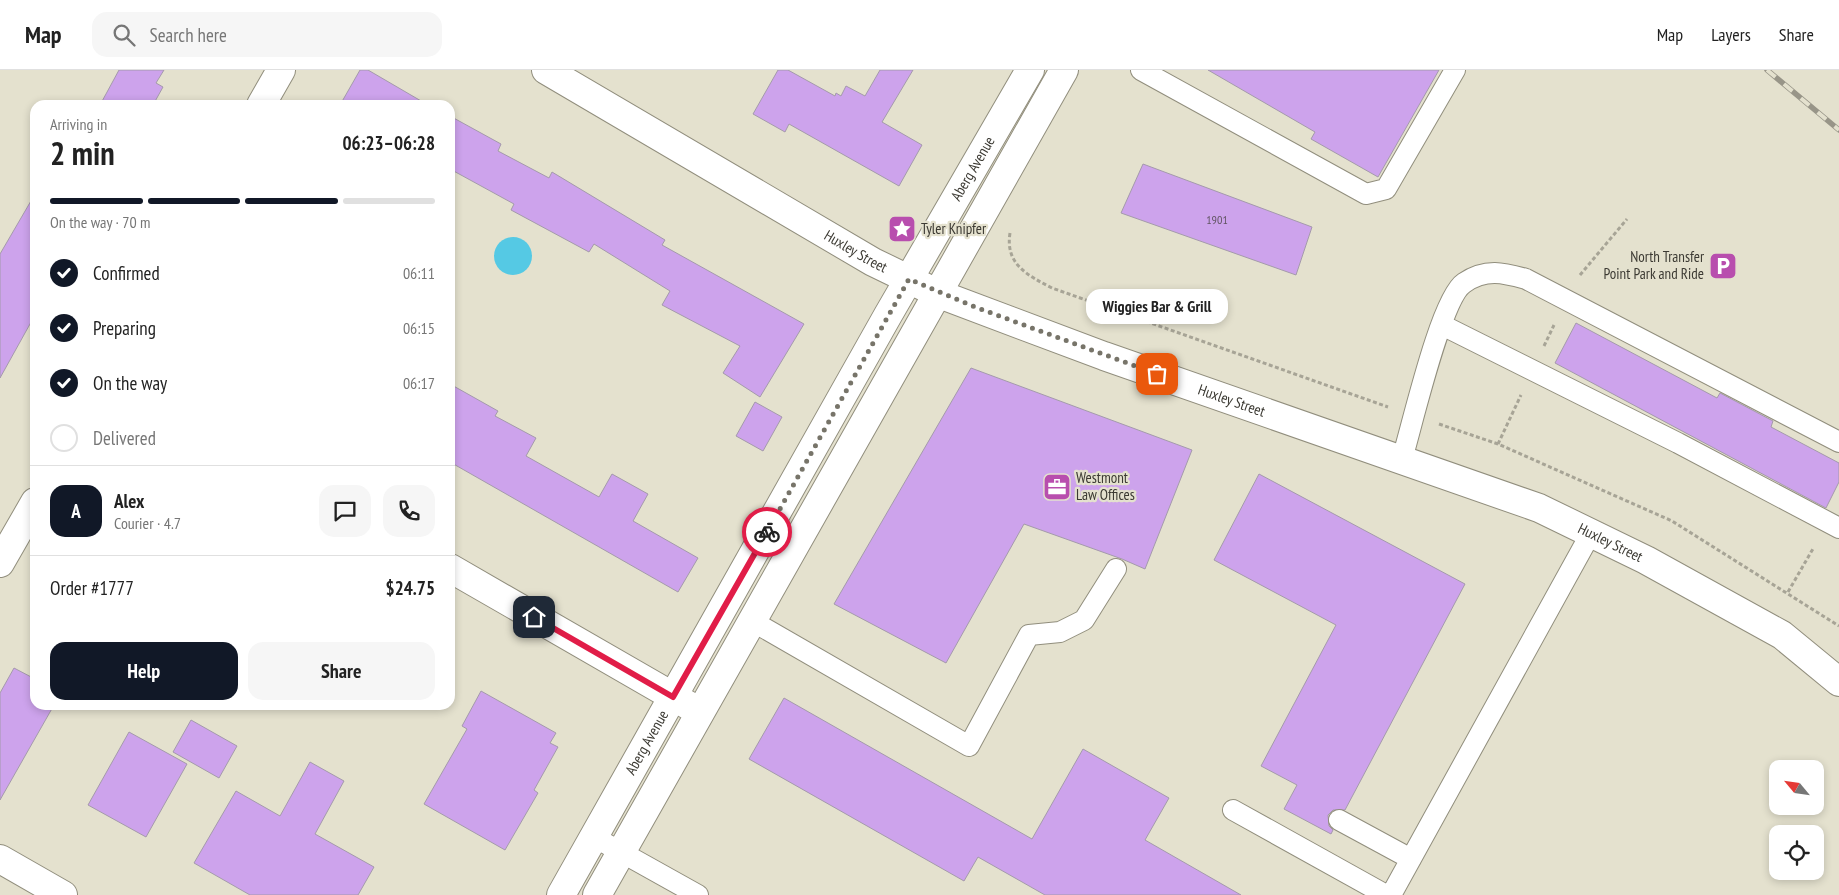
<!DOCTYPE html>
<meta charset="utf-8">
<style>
:root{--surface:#fff;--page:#f6f6f6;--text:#222;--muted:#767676;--line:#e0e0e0;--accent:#111827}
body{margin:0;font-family:"PT Sans Narrow",sans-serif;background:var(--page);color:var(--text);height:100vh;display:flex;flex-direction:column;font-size:19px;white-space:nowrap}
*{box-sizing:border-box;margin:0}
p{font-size:16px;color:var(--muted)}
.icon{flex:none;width:28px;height:28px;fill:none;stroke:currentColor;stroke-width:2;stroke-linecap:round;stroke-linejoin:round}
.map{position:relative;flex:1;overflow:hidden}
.drawer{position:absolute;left:30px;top:30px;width:425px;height:610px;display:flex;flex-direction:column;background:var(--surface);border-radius:15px;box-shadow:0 2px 8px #0003}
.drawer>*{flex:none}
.needle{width:32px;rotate:299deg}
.controls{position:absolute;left:1769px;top:690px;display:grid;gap:10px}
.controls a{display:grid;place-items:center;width:55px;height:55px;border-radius:10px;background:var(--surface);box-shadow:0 2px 8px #0003;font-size:25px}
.pin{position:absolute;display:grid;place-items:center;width:42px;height:42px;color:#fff;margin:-21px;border-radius:10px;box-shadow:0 2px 8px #0006}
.courier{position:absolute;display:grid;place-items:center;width:50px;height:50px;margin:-25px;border:4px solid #e11d48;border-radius:50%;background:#fff;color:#222;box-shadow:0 1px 6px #0007}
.bubble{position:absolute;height:35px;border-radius:15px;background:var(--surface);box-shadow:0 2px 8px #0003;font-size:16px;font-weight:700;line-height:35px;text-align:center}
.headline em{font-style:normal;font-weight:700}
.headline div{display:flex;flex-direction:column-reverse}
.headline{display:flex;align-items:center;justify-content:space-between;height:85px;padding:0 20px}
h1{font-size:32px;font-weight:700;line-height:38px}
.bar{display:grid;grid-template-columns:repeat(4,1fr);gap:8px 5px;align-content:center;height:60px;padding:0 20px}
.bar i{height:6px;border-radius:4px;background:var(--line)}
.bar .on{background:var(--accent)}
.bar p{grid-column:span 4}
.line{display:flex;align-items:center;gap:12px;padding:0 20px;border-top:1px solid var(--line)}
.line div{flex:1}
.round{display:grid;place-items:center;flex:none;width:52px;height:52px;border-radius:15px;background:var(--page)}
ol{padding:0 20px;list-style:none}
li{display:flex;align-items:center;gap:15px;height:55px}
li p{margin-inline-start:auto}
li .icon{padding:5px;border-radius:50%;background:var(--accent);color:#fff;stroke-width:4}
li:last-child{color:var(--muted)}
li i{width:28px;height:28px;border:2px solid var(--line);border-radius:50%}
.primary-button{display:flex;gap:10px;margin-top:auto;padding:10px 20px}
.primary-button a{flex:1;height:58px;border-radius:15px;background:var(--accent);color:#fff;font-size:20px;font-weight:700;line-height:58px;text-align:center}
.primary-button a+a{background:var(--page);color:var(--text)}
header{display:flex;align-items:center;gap:30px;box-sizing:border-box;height:70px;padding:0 25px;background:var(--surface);border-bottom:1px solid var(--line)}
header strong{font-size:24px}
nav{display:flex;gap:28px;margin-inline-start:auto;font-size:18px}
.search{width:350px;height:45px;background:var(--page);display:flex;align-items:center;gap:12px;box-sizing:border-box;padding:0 18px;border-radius:15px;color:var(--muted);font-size:19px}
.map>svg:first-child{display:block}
</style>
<header>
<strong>Map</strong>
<div class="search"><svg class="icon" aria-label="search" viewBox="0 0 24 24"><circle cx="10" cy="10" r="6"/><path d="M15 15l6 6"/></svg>Search here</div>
<nav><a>Map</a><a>Layers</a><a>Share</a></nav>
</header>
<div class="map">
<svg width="1839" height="825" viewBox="0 0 1839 825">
<rect width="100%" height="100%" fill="#e4e1ce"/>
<!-- water -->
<path fill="#55c9e4" d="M494 186a19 19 0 1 1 38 0a19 19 0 1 1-38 0Z"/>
<!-- building -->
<path fill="#cda3ec" stroke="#a49aab" d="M119 0H164L156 13 163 17 153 35H100Z
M360 0H368L428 35H340Z
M778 0H788L835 26 836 23 841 26 846 16 865 26 880 0H913L882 52 922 75 899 116 789 54 785 62 753 44Z
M1208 0H1439L1378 107 1311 69 1315 62Z
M450 46 501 74 498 81 549 108 552 102 665 170 662 175 804 254 760 327 723 303 740 276 662 235 670 221 594 174 589 182 511 140 514 134 450 99Z
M1143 94 1312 157 1296 205 1121 143Z
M35 124V245L0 308V184Z
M1576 253 1717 328 1720 323 1773 351 1771 357 1839 393V412L1826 438 1555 293Z
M971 298 1192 380 1145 499 1122 489 1024 454 946 593 834 534Z
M450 314 498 341 495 346 536 368 526 386 599 427 612 404 648 424 633 451 698 488 678 522 450 392Z
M755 332 782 347 763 381 736 366Z
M1259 404 1465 514 1345 740H1333L1328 745 1329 756 1333 760 1331 764 1284 739 1297 715 1261 696 1336 555 1214 490Z
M14 598 35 609V635H54L0 730V623Z
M481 621 556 663 550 673 558 677 534 720 538 723 505 780 424 734 467 659 462 656Z
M784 628 1032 769 1083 679 1169 728 1145 770 1241 825H1045L978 787 964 811 749 689Z
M191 650 237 676 219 708 173 682Z
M129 662 187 694 146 767 88 735Z
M310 692 344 711 315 764 374 797 358 825H250L194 793 236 721 280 746Z"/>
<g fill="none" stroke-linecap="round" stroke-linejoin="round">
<defs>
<path id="service" d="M1141 0 1366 124 1386 119 1455 0
M1442 255 1678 373 1839 458
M1402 389C1412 356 1441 228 1464 213 1486 198 1504 203 1526 209L1839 372
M752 551 969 676 1029 565 1060 562 1084 550 1116 499
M1233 740 1386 825
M1339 750 1411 789
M594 767 698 825
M1391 825 1591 463"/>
<g id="minor">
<path id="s1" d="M546 0 873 192 939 224 1104 286 1539 438 1646 490 1782 565 1839 612"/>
<path d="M261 35 281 0"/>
<path d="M0 493 35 432"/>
<path d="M450 498 700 642"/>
<path d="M0 789 63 825"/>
</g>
<g id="tertiary">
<path id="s2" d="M561 825 888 245 1030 0"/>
<path d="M597 825 1064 0"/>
</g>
</defs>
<!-- service casing -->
<use href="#service" stroke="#918e7d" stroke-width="22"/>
<!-- minor casing -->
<use href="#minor" stroke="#918e7d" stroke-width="30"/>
<!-- tertiary casing -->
<use href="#tertiary" stroke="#918e7d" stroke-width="30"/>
<!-- path -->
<path stroke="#a7a496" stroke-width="3" stroke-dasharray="4 2.5" stroke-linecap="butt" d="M1010 163C1005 194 1027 205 1052 218L1388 337
M1580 205 1627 149
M1544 276 1554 255
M1439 354 1498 374 1672 451 1839 556
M1498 374 1521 325
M1788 522 1814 477"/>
<!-- service -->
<use href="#service" stroke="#fff" stroke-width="20"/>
<!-- minor -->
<use href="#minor" stroke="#fff" stroke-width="28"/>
<!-- tertiary -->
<use href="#tertiary" stroke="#fff" stroke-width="28"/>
<defs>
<path id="rail" d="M1767 0 1839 60"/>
</defs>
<!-- rail casing -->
<use href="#rail" stroke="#989588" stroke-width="5.5"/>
<!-- rail -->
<use href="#rail" stroke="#e4e1ce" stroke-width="4" stroke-dasharray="11" stroke-linecap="butt"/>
</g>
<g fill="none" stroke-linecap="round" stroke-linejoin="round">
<!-- done -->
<path stroke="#777469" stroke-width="5" stroke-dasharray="0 9" d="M767 462 909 209 975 237 1157 304"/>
<!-- route -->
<path stroke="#e11d48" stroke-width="6" d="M534 547 673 627 767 462"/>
</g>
<!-- icons -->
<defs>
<symbol id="sight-square" viewBox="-11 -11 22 22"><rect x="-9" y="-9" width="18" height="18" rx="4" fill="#b84eae" stroke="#e4e1ce"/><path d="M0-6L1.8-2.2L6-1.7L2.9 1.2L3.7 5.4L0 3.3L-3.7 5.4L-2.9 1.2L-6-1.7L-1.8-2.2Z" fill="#fff"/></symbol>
<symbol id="parking-square" viewBox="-11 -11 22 22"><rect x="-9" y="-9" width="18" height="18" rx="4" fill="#b84eae" stroke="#e4e1ce"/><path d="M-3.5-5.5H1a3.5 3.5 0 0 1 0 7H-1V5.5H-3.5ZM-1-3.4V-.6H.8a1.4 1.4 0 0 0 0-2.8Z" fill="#fff"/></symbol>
<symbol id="office-square" viewBox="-11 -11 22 22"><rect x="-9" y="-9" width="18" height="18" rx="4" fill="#b84eae" stroke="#e4e1ce"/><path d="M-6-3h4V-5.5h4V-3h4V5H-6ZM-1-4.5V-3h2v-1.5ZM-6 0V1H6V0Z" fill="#fff"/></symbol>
</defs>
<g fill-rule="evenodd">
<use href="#sight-square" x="886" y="143" width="32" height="32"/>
<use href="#parking-square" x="1707" y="180" width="32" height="32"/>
<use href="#office-square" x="1041" y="401" width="32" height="32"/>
</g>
<g text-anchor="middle" stroke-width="4.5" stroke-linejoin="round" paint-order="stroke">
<!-- number labels -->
<g font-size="12" fill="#605461">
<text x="1217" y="154">1901</text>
</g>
<!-- street labels -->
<g font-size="15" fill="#3c3a33" stroke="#e4e1ce">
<text dy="5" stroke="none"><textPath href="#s2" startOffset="835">Aberg Avenue</textPath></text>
<text dy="5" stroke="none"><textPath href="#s1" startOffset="359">Huxley Street</textPath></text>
<text dy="5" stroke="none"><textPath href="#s1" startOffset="764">Huxley Street</textPath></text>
<text dy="5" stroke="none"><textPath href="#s1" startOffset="1169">Huxley Street</textPath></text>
<text dy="5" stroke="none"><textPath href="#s2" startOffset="175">Aberg Avenue</textPath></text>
</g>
<!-- poi labels -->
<g font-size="15" fill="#3c3a33" stroke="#e4e1ce" text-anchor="start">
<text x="921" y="164">Tyler Knipfer</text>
<text x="1704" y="192" text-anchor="end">North Transfer<tspan x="1704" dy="17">Point Park and Ride</tspan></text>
<text x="1076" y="413">Westmont<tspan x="1076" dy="17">Law Offices</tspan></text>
</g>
</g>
</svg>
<div class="controls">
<a><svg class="needle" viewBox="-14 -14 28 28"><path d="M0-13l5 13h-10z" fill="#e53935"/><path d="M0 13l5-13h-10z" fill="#767676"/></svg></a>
<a><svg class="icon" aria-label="locate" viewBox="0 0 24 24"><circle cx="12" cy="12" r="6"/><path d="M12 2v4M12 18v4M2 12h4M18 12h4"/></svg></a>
</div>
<div class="pin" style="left:1157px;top:304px;background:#ea580c"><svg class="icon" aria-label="bag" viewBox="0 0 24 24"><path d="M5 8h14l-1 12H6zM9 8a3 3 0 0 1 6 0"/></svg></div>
<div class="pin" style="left:534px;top:547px;background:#1f2937"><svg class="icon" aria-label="home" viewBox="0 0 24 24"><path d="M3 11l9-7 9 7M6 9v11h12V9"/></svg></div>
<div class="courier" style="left:767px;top:462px"><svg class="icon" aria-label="bike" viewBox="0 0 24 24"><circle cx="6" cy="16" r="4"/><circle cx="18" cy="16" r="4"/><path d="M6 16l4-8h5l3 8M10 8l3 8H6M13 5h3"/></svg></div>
<div class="bubble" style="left:1086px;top:219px;width:142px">Wiggies Bar &amp; Grill</div>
<section class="drawer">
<div class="headline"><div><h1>2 min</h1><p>Arriving in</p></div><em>06:23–06:28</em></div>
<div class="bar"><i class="on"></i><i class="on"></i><i class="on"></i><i></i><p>On the way · 70 m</p></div>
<ol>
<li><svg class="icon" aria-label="check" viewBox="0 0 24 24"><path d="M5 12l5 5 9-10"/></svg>Confirmed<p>06:11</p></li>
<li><svg class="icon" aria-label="check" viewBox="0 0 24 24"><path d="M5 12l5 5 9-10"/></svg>Preparing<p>06:15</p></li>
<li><svg class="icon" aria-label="check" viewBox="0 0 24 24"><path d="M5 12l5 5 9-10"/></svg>On the way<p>06:17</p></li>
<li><i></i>Delivered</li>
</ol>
<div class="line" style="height:90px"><b class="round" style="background:var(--accent);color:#fff">A</b><div><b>Alex</b><p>Courier · 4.7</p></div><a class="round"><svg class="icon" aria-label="chat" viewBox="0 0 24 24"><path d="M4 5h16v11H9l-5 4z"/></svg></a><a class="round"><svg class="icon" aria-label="phone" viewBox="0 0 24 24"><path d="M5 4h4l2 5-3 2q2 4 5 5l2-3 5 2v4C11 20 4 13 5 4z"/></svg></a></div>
<div class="line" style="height:65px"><div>Order #1777</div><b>$24.75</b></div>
<div class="primary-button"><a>Help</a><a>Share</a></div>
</section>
</div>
